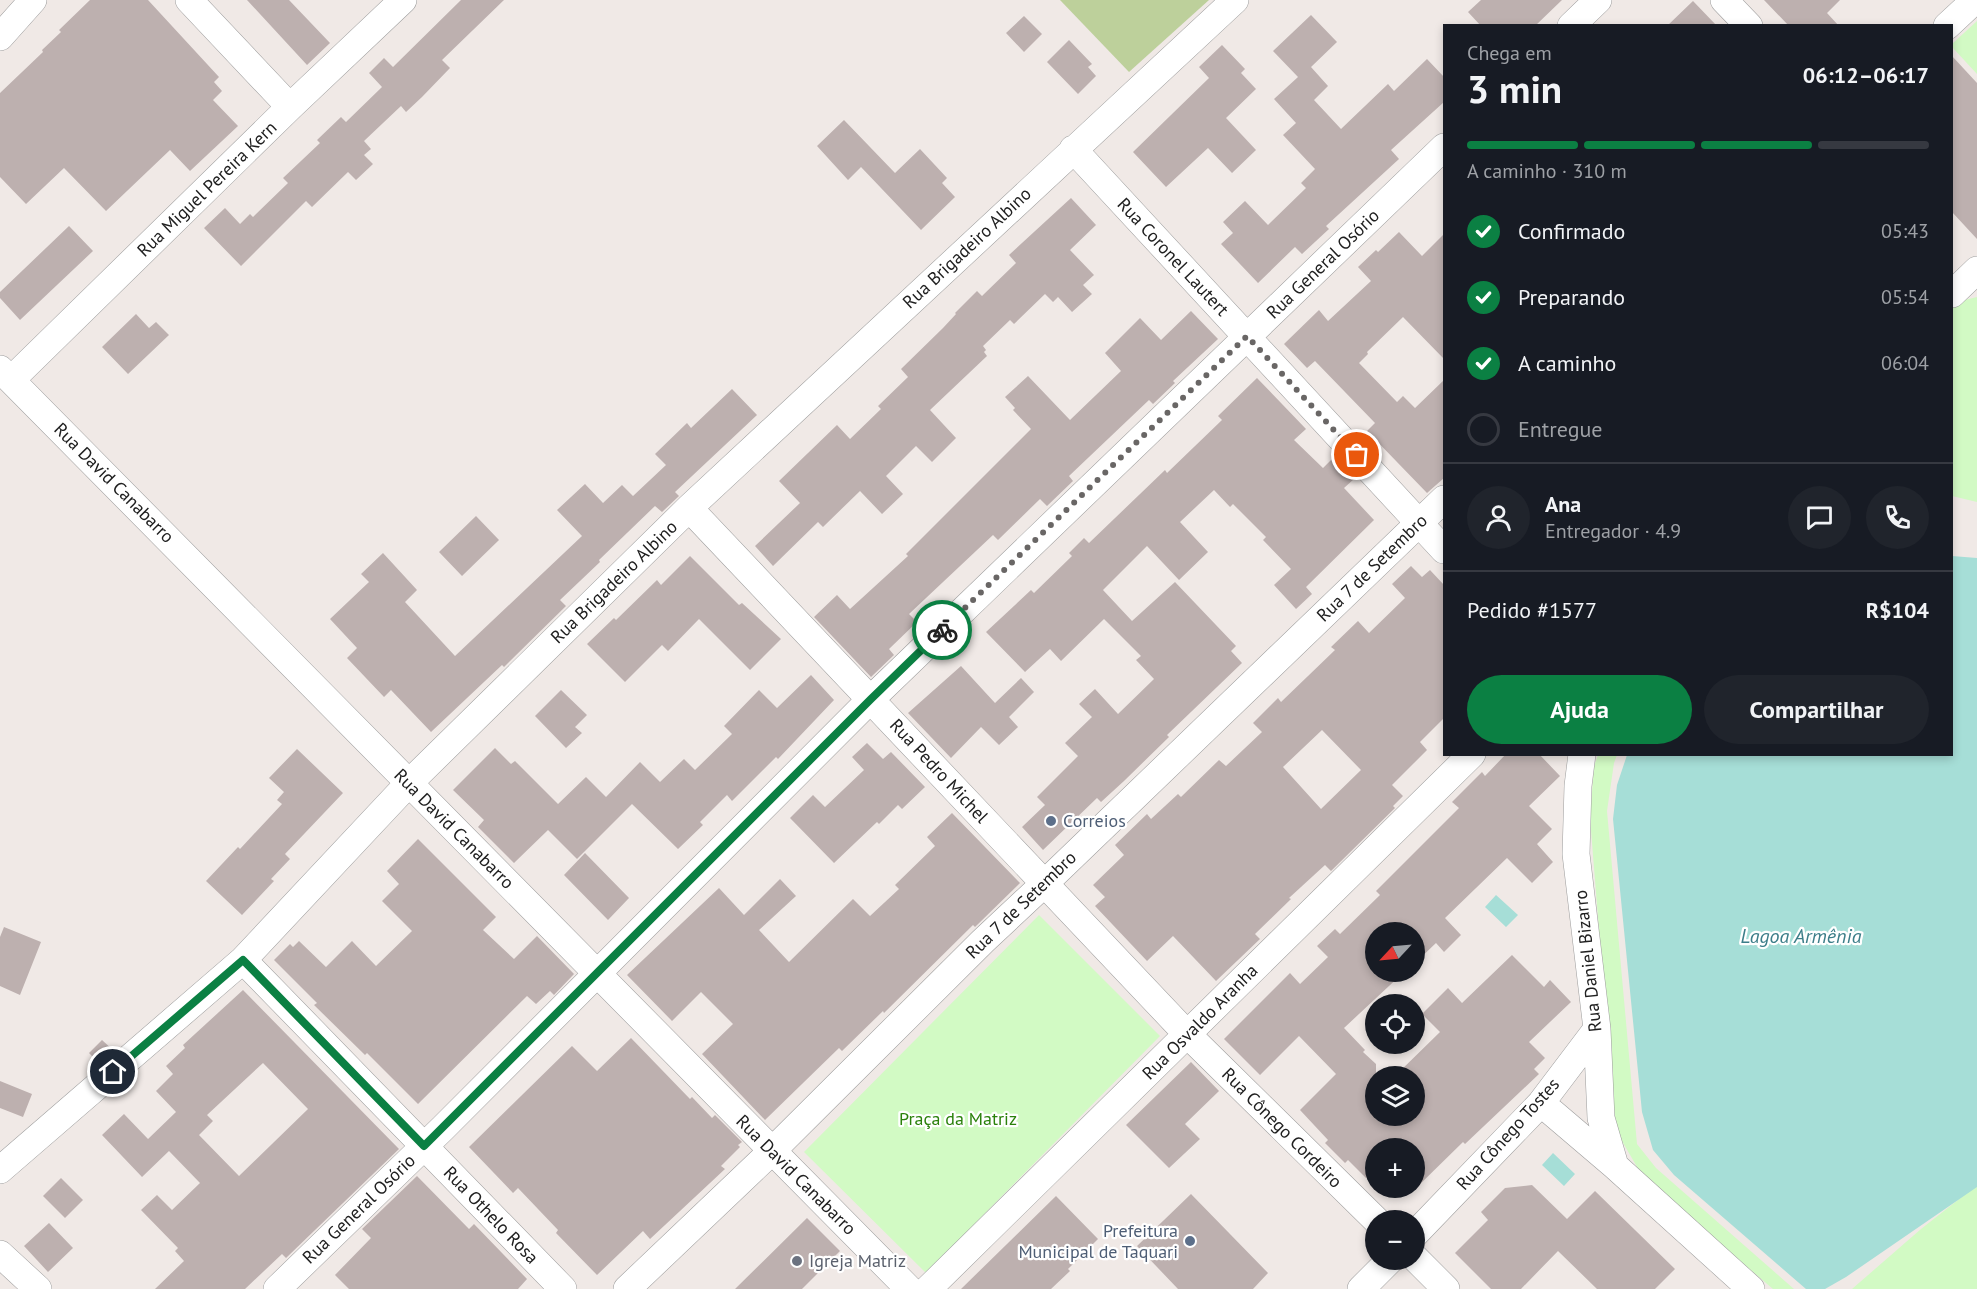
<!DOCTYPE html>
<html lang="pt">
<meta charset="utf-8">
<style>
:root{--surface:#171b24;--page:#20242c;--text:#f1f3f6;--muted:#9ea1a6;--line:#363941;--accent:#0b8043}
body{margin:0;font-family:"PT Sans",sans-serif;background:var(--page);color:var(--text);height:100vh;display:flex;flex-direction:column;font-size:22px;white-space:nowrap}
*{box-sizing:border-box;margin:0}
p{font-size:20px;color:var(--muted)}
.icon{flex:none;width:33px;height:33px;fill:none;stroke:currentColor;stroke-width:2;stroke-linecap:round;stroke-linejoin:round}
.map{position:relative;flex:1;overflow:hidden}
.drawer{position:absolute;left:1443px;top:24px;width:510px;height:732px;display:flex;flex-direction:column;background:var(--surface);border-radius:0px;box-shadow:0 3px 9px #0003}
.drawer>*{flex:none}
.needle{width:39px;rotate:244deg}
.buttons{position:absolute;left:1365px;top:922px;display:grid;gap:12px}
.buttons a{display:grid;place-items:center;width:60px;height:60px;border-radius:50%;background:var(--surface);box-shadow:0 3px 9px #0003;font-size:30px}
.pin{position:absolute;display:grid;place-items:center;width:51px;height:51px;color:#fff;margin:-26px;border:3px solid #fff;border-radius:50%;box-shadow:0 2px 6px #0007}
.courier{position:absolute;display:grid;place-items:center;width:60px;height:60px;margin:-30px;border:4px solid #0b8043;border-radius:50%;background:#fff;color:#222;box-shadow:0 2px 8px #0007}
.summary em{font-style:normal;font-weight:600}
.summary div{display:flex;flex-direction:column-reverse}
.summary{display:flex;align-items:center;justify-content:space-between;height:102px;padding:0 24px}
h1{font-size:39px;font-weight:600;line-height:45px}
.bar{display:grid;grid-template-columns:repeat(4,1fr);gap:9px 6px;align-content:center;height:72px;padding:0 24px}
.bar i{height:8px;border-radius:4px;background:var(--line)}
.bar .on{background:var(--accent)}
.bar p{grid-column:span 4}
.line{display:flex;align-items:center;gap:15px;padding:0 24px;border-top:2px solid var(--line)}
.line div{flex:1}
.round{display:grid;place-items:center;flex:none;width:63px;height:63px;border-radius:32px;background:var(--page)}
ol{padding:0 24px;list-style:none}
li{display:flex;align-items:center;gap:18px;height:66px}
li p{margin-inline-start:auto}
li .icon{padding:6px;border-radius:50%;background:var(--accent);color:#fff;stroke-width:4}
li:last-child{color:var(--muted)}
li i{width:33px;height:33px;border:3px solid var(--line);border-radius:50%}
.action{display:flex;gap:12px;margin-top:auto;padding:12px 24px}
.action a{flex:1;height:69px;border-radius:36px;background:var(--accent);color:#fff;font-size:24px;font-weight:600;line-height:69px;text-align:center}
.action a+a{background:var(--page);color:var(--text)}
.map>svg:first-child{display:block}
</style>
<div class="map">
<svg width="1977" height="1289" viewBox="0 0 1977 1289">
<rect width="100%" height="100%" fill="#f0e9e6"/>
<!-- forest -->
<path fill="#bdd09b" d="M1060 0H1209L1129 72Z"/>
<!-- park -->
<path fill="#d2fac4" d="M1977 21V74L1952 47V44Z
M1977 297V502L1952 496V306L1956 302Z
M1598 755H1617L1614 763 1607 811 1637 1144 1656 1168 1794 1289H1773L1644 1179 1615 1129 1590 818 1594 766Z
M1039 915 1160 1036 926 1273 804 1152Z
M1977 1185V1289H1852L1921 1229Z"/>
<!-- water -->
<path fill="#a6ded7" d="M1952 523 1977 528V1187L1846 1277 1825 1289H1806L1674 1175 1653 1150 1642 1112 1613 819 1617 785 1627 755 1952 754Z
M1496 895 1518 915 1506 927 1485 907Z
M1553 1153 1575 1174 1564 1186 1542 1165Z"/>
<!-- pier -->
<path fill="#f0e9e6" d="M1952 520 1977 525V558L1952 556Z"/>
<!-- building -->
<path fill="#bdb0af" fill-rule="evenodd" d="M90 0H148L219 77 214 82 222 91 213 100 238 126 190 171 170 150 106 211 64 168 26 204 0 177V93L43 52 42 50 61 32 59 30Z
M247 0H289L330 43 307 65Z
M461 0H504L442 60 450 68 422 97 406 112 401 106 364 141 371 149 364 155 373 164 356 180 348 172 312 207 306 201 241 266 204 228 225 208 240 224 250 214 253 217 288 183 283 178 320 143 317 140 341 117 346 122 382 87 369 73 384 58 393 67Z
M1481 0H1562L1535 26H1481L1468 12Z
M1764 0H1840L1827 13 1839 26H1789Z
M1693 1 1717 26H1667Z
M1311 15 1337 42 1311 67 1328 86 1314 100 1341 129 1388 84 1394 91 1427 59 1444 77V102L1391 150 1399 159 1326 226 1329 229 1302 254 1295 247 1258 283 1221 244 1233 233 1223 222 1245 201 1268 225 1306 188 1301 183 1315 169 1283 135 1296 123 1274 99 1298 77 1273 51Z
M1024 16 1042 34 1024 52 1006 33Z
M1069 40 1092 64 1088 67 1096 76 1078 94 1047 62Z
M1222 45 1245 69 1241 73 1256 89 1226 118 1256 150 1232 173 1208 148 1166 187 1133 152 1209 78 1199 67Z
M1952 56 1977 83V239L1952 212Z
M844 120 895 173 920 149 947 178 942 183 955 197 921 230 861 167 848 180 817 146Z
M1071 198 1096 225 1070 250 1094 275 1083 285 1092 294 1072 312 1058 297 1053 302 1045 294 1014 324 1010 320 983 346 986 350 984 352 987 356 930 410 956 438 932 462 916 446 886 476 903 494 882 514 860 491 823 527 818 522 773 566 755 546 800 503 779 481 837 425 850 439 881 409 878 406 908 377 901 369 943 328 956 314 955 313 977 291 982 296 1016 263 1009 255Z
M69 226 93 251 20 320 0 298V292Z
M1399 232 1422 256 1444 234V359L1403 317 1367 352 1368 354 1359 363 1397 402 1403 396 1415 408 1444 380V478L1427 493 1367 431 1375 423 1315 361 1307 368 1284 344 1319 310 1328 321 1371 281 1358 267 1376 250 1378 252Z
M1191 311 1218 339 1173 381 1175 383 1153 404 1149 400 1069 476 1073 481 1047 506 1040 499 998 540 993 535 909 614 917 622 889 649 894 655 871 677 814 617 837 595 850 609 908 556 906 554 1031 429 1013 410 1015 408 1005 397 1028 376 1070 420 1121 371 1105 353 1140 318 1161 340Z
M136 314 149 328 156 322 169 335 128 374 102 347Z
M1257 378 1306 429 1294 440 1323 468 1333 458 1354 479 1344 488 1374 520 1306 587 1312 594 1296 609 1274 585 1291 569 1263 540 1266 537 1233 504 1230 507 1214 490 1180 522 1208 552 1179 580 1147 546 1103 590 1132 621 1175 582 1236 646 1231 651 1242 663 1167 735 1169 737 1124 781 1101 802 1097 798 1043 850 1022 827 1045 805 1037 797 1078 756 1065 743 1092 717 1079 704 1095 689 1118 714 1154 679 1136 660 1141 656 1104 619 1061 661 1050 649 1025 672 986 632 1031 590 1034 593 1072 556 1069 553 1084 538 1089 543 1165 470 1167 473 1222 420 1218 416Z
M732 389 757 415 675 492 679 496 662 512 655 506 599 560 600 562 560 600 566 606 504 667 502 665 431 732 391 690 384 697 347 658 357 648 330 619 369 582 361 574 383 553 417 590 405 602 455 656 582 536 557 510 585 484 603 503 622 485 633 496 666 465 655 454 687 423 691 428Z
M476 516 499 540 462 576 439 552Z
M690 556 739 605 742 603 781 639 750 670 699 619 668 651 662 645 625 682 587 644 614 618 616 620 657 580 661 585Z
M1411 566 1422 577 1430 570 1444 585V718L1420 742 1427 750 1392 785 1403 796 1393 806 1395 808 1331 871 1325 865 1289 898 1291 899 1255 934 1260 939 1216 981 1173 936 1147 961 1095 906 1105 897 1093 885 1124 855 1115 845 1147 814 1151 819 1178 794 1181 797 1219 760 1226 766 1262 732 1253 723 1278 698 1281 702 1335 650 1331 647 1358 621 1369 633 1405 598 1392 584ZM1322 730 1361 770 1321 809 1283 767Z
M961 666 995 703 1021 678 1034 692 1009 717 1018 727 999 745 981 727 951 758 908 713Z
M811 675 834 700 778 759 776 757 732 801 727 795 700 822 703 825 678 849 632 804 577 859 548 830 514 863 478 827 484 820 453 790 495 748 511 764 515 761 558 804 586 777 606 797 640 762 660 782 684 759 695 770 732 734 724 726 759 690 777 708Z
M561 690 587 715 575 727 582 733 566 748 535 716Z
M867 743 883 759 891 752 925 787 902 809 898 805 879 824 877 822 834 863 790 818 813 795 825 807 864 770 852 757Z
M297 749 343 793 285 854 290 859 271 879 274 881 242 915 206 881 238 847 240 849 282 804 277 800 284 792 269 778Z
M1506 754H1539L1560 776 1529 806 1552 829 1537 844 1553 862 1532 883 1507 858 1445 918 1461 935 1444 952 1436 943 1414 964V933H1376V972H1404L1344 1028 1365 1050 1363 1052 1376 1064V1116H1414V1077H1394L1440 1032 1422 1014 1448 988 1462 1003 1512 955 1544 987 1550 980 1571 1002 1529 1042 1545 1058 1534 1069 1539 1074 1465 1144 1463 1142 1414 1190V1149H1376V1168L1366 1178 1348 1160 1345 1163 1325 1143 1328 1140 1300 1110 1336 1074 1299 1036 1260 1075 1224 1039 1290 973 1300 984 1328 957 1317 946 1335 929 1340 934 1380 895 1376 891 1459 808 1452 802 1482 772 1485 776Z
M952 813 1020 883 975 927 973 925 884 1013 883 1011 842 1051 839 1048 765 1120 702 1054 733 1024 701 992 672 1021 627 975 719 888 744 915 780 879 796 896 759 930 789 962 853 899 870 916 899 889 895 885 935 846 927 837Z
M418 839 496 917 483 930 514 959 537 936 574 974 554 995 550 991 536 1004 527 996 418 1104 367 1053 365 1055 314 1005 317 1003 274 960 290 944 293 947 299 941 326 967 352 941 376 966 412 931 382 901 399 884 387 871Z
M585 853 629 898 608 920 564 875Z
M4 927 41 942 20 995 0 986V937Z
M243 990 399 1149 286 1258 282 1254 245 1289H155L184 1261 175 1251 178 1248 141 1210 157 1195 172 1210 200 1183 169 1151 142 1177 102 1135 124 1114 148 1139 176 1112 156 1091 173 1074 166 1066 185 1048 183 1045ZM263 1063 308 1109 239 1176 199 1135 213 1121 207 1115Z
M631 1038 690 1099 692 1097 712 1118 715 1115 742 1142 738 1145 740 1147 721 1166 725 1169 650 1239 643 1231 597 1275 556 1233 558 1230 518 1188 513 1193 469 1147 572 1046 597 1071Z
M102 1040 114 1051 99 1063 89 1053Z
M1191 1062 1219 1091 1185 1124 1200 1139 1169 1168 1126 1125Z
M0 1081 32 1094 23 1117 0 1108Z
M417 1176 469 1229 474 1224 527 1279 518 1289H349L335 1275 371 1238 362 1229Z
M61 1178 83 1200 65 1218 43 1196Z
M1532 1185 1567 1219 1595 1191 1675 1269 1655 1289H1597L1558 1251 1521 1289H1491L1455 1253 1488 1220 1481 1212 1505 1188Z
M1191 1194 1268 1273 1253 1289H1178L1137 1246Z
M1056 1196 1098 1239 1068 1269 1070 1271 1051 1289H961Z
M807 1218 840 1251 802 1289H735Z
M49 1223 73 1248 48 1272 24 1246Z"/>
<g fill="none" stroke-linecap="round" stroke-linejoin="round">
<defs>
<path id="minor" d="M189 0 290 107
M1724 0 1749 26
M1571 26 1598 0
M1947 26 1975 0
M0 37 33 0
M1073 149 1444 550
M1952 294 1977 270
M0 369 909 1289
M12 379 290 107 403 0
M689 508 1187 1034 1377 1221
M1582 754 1578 786 1576 854 1597 1029 1601 1118 1615 1166
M243 960 563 1289
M1541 1103 1615 1166 1751 1289
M0 1170 243 960 409 783 689 508 1235 0
M1414 1235 1541 1103 1597 1029
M0 1254 38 1289
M1414 1257 1446 1289
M277 1289 443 1128 871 699 1444 147
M627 1289 772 1151 983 941 1045 883 1444 499
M928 1289 1472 754
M1361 1289 1390 1260"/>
</defs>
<!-- minor casing -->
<use href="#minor" stroke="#9d9d9d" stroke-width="28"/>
<!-- minor -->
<use href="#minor" stroke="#fff" stroke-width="27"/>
</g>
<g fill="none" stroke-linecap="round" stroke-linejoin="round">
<!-- done -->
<path stroke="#696665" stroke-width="6" stroke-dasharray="0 10.8" d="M942 630 1247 336 1357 455"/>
<!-- route -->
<path stroke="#0b8043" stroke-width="8" d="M113 1072 243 960 424 1146 871 699 942 630"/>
</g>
<!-- markers -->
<g fill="#5c6f8a" stroke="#fff" stroke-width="2">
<circle cx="1051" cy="821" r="6"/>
<circle cx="1190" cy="1241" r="6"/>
</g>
<circle fill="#6b7280" stroke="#fff" stroke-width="2" cx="797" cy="1261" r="6"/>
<g text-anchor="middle" stroke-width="4.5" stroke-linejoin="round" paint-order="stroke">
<!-- street labels -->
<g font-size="18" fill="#202020" stroke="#fff">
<text transform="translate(207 189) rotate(-44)" y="6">Rua Miguel Pereira Kern</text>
<text transform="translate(967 248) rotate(-43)" y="6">Rua Brigadeiro Albino</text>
<text transform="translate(1173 257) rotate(47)" y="6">Rua Coronel Lautert</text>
<text transform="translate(1323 264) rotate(-44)" y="6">Rua General Osório</text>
<text transform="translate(114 483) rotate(45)" y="6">Rua David Canabarro</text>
<text transform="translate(1372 568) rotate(-44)" y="6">Rua 7 de Setembro</text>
<text transform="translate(614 582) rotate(-44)" y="6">Rua Brigadeiro Albino</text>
<text transform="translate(939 771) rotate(47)" y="6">Rua Pedro Michel</text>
<text transform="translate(454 829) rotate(45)" y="6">Rua David Canabarro</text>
<text transform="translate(1021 905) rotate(-44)" y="6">Rua 7 de Setembro</text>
<text transform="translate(1588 961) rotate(-96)" y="6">Rua Daniel Bizarro</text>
<text transform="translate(1200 1022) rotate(-45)" y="6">Rua Osvaldo Aranha</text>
<text transform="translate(1282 1128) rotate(45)" y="6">Rua Cônego Cordeiro</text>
<text transform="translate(1508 1134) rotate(-48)" y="6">Rua Cônego Tostes</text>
<text transform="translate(796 1175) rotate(45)" y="6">Rua David Canabarro</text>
<text transform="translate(359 1209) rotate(-44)" y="6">Rua General Osório</text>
<text transform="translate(491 1215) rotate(46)" y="6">Rua Othelo Rosa</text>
</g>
<!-- service labels -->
<g font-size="18" fill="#4e5e75" stroke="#fff" text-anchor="start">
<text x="1063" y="827">Correios</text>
<text x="1178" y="1237" text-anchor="end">Prefeitura<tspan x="1178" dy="21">Municipal de Taquari</tspan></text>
</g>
<!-- park labels -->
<g font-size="18" fill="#2a810b" stroke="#fff">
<text x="958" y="1125">Praça da Matriz</text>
</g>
<!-- worship labels -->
<g font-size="18" fill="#5b616d" stroke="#fff" text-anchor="start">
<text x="809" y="1267">Igreja Matriz</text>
</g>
<!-- water labels -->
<g font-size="20" font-style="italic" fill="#3c7e89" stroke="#fff">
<text x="1801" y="943">Lagoa Armênia</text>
</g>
</g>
</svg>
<div class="buttons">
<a><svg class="needle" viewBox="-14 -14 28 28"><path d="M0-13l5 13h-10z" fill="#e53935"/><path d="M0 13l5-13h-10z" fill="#9ea1a6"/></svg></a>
<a><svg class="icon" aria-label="locate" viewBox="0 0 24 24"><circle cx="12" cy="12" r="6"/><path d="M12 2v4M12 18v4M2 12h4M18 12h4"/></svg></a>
<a><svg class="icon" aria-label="layers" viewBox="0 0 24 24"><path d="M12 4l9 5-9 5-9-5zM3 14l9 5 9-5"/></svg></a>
<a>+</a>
<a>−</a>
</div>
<div class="pin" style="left:1357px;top:455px;background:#ea580c"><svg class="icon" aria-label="bag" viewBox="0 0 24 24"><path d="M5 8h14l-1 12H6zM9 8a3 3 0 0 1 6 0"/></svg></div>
<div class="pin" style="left:113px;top:1072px;background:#1f2937"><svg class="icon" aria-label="home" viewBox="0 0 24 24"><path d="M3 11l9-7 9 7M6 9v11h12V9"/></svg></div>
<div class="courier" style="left:942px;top:630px"><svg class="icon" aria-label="bike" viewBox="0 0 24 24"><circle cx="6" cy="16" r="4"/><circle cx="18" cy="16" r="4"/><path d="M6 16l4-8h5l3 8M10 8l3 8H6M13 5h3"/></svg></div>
<section class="drawer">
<div class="summary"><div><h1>3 min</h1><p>Chega em</p></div><em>06:12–06:17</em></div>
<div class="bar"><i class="on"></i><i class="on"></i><i class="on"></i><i></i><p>A caminho · 310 m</p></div>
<ol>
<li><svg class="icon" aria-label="check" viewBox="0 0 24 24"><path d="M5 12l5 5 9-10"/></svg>Confirmado<p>05:43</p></li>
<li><svg class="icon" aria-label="check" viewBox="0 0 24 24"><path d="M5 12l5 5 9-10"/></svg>Preparando<p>05:54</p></li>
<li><svg class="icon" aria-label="check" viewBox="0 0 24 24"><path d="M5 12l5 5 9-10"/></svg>A caminho<p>06:04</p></li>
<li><i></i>Entregue</li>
</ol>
<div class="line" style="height:108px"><a class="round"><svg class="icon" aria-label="person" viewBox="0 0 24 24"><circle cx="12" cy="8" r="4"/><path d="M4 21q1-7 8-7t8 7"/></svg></a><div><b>Ana</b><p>Entregador · 4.9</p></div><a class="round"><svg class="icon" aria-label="chat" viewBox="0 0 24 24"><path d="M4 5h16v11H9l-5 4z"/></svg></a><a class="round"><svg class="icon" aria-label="phone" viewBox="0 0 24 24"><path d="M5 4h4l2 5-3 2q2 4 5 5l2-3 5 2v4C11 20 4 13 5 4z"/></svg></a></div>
<div class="line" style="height:78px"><div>Pedido #1577</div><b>R$104</b></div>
<div class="action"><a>Ajuda</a><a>Compartilhar</a></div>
</section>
</div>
